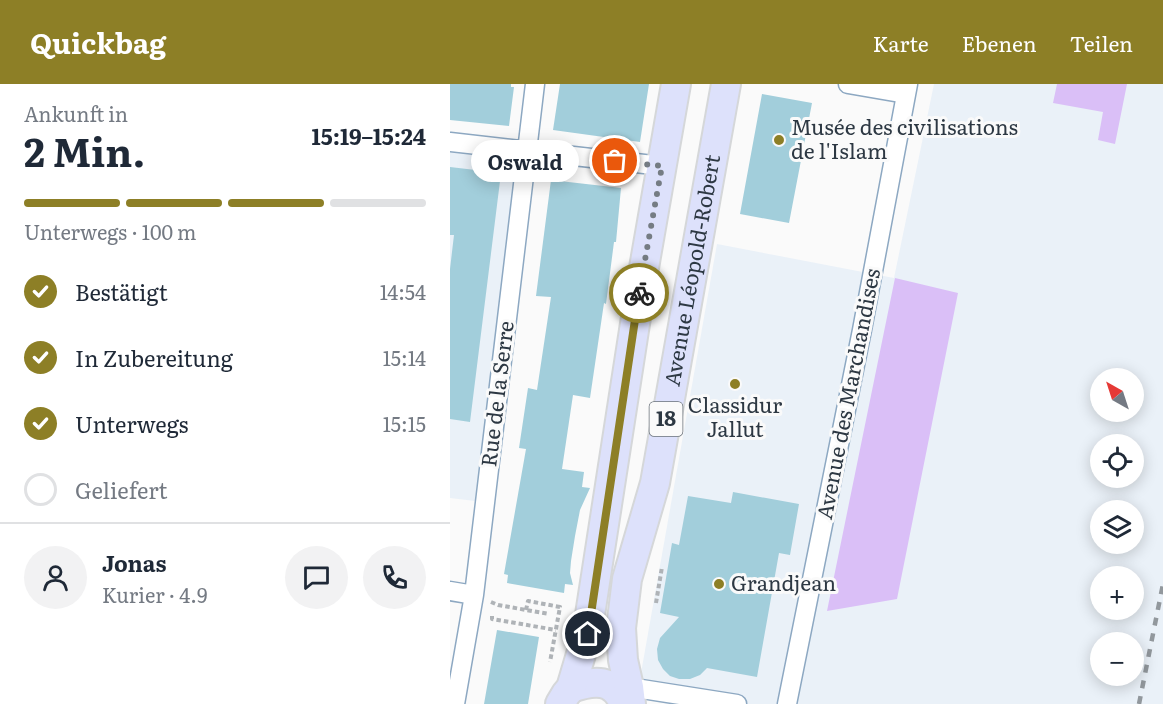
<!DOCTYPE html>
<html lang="de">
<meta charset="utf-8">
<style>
:root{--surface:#fff;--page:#f2f2f3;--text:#1f2937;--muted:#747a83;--line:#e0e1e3;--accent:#8d7f26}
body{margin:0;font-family:Literata,serif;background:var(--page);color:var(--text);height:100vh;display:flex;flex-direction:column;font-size:22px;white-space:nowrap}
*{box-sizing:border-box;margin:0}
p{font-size:20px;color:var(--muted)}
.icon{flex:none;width:33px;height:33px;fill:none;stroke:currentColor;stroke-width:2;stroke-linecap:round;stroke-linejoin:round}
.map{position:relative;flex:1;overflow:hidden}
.drawer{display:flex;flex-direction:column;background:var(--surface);width:450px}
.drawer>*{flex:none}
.needle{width:39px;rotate:321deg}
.controls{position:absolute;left:640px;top:284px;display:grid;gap:12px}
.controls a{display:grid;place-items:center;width:54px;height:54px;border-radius:50%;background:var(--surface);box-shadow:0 3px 15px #0003;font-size:30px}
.pin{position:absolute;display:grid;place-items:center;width:51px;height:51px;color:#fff;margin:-26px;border:3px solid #fff;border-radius:50%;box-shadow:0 2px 6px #0007}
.courier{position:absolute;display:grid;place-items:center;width:60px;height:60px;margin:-30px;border:4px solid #8d7f26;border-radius:50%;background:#fff;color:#222;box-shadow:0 2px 8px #0007}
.bubble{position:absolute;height:42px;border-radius:21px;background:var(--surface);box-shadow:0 3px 15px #0003;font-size:20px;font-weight:700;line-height:42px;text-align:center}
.headline em{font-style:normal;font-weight:700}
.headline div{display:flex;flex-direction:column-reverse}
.headline{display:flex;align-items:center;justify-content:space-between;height:102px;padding:0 24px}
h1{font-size:39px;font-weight:700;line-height:45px}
.bar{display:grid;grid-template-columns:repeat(4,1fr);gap:9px 6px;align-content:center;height:72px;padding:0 24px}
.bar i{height:8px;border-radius:4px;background:var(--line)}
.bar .on{background:var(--accent)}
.bar p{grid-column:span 4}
.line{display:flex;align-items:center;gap:15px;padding:0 24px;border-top:2px solid var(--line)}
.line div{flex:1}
.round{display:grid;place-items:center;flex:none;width:63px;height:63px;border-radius:32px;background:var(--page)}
ol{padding:0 24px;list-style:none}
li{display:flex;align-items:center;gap:18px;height:66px}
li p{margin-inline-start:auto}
li .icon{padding:6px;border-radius:50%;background:var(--accent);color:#fff;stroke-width:4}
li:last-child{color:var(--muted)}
li i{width:33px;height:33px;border:3px solid var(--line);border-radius:50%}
header{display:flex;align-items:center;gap:36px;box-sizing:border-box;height:84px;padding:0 30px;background:var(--accent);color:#fff}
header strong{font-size:28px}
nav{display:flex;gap:33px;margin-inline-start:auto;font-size:21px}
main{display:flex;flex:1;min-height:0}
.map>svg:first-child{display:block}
</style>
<header>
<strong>Quickbag</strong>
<nav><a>Karte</a><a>Ebenen</a><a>Teilen</a></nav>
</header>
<main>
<section class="drawer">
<div class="headline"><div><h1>2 Min.</h1><p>Ankunft in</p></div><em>15:19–15:24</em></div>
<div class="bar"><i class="on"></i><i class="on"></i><i class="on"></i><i></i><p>Unterwegs · 100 m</p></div>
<ol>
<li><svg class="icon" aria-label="check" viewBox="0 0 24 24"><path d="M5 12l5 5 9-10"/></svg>Bestätigt<p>14:54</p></li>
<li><svg class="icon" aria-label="check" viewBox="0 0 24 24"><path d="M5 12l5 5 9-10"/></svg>In Zubereitung<p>15:14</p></li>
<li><svg class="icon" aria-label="check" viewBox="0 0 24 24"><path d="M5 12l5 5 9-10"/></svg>Unterwegs<p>15:15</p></li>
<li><i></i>Geliefert</li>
</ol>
<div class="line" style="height:108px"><a class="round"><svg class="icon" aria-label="person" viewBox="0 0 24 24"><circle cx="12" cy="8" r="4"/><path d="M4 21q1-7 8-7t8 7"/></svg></a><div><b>Jonas</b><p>Kurier · 4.9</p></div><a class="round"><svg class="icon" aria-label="chat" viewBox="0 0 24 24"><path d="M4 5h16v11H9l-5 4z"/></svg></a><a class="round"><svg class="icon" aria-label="phone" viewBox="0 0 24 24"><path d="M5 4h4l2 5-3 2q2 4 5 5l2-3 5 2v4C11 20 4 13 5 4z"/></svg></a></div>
</section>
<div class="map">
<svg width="713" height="620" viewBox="0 0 713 620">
<rect width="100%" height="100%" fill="#fafafa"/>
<!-- built -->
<path fill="#eaf1f8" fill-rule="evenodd" d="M484 0H713V620H250L188 606 267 160 444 194ZM651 294H684V327H651ZM651 360H684V393H651ZM651 426H684V459H651ZM651 492H684V525H651ZM651 558H684V591H651Z
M0 64 71 72 25 417 0 414Z"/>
<!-- green -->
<path fill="#dabff7" d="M607 0H677L665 60 648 56 653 28 603 19Z
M445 194 508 209 447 515 377 527Z"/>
<!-- building -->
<path fill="#a2cedb" d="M0 0H61V3H64L59 42 0 36Z
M110 0H199L190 58 103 46Z
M312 10 362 19 339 139 290 130Z
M0 83 51 89 20 338 0 335V185L4 151H0Z
M101 96 171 104 166 158H164L156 220 154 219 140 314 123 311 112 385 134 388 132 403 140 404 130 426 125 452 121 477 120 489 123 501 115 500 114 509 57 499 58 491 54 490 76 365 69 364 78 304 87 306 101 213 86 212Z
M283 408 349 420 340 471 329 469 307 593 257 584 250 591 240 595H229L220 592 213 585 208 576 207 565 210 554 229 533 210 529 222 459 229 461 238 412 281 419Z
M47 546 89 553 78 620H34Z"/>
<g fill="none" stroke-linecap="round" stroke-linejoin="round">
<defs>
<path id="minor" d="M398 0 456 10
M0 58 212 82
M0 507 24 511
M179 603 287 620
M5 620 24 511 85 0
M337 620 412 246 458 0"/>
<g id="primary">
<path d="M121 604C144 596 164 594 174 620"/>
<path d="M110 620 116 610 121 604 137 550 191 201 226 0"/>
<path id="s1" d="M181 620 179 603 173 576 171 544 177 495 205 399 276 0"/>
</g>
</defs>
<!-- minor casing -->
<use href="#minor" stroke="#8da8c2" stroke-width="21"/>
<!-- primary casing -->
<use href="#primary" stroke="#d5d7d9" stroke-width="32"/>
<!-- path -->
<path stroke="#afb3b7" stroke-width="4" stroke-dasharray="4.5 3" stroke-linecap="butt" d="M41 518 48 521 99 530
M206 519 212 483
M76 526 78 517 110 523 100 578
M42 532V535L106 546"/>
<!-- minor -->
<use href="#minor" stroke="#fff" stroke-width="18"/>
<!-- primary -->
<use href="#primary" stroke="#dde1fb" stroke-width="28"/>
<!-- rail -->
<path stroke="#92989d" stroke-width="4.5" stroke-dasharray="8 8" stroke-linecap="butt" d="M689 620 713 500"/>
</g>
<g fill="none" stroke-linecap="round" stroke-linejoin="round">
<!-- done -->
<path stroke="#757c83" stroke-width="6" stroke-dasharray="0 10.8" d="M165 77 212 82 189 209"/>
<!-- route -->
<path stroke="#8d7f26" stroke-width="8" d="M138 550 189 209"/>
</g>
<!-- markers -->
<g fill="#8d7f26" stroke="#fafafa" stroke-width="2">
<circle cx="329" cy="56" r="6"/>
<circle cx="285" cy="300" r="6"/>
<circle cx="269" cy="500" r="6"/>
</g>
<g text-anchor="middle" stroke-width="6" stroke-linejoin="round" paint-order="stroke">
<!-- shield labels -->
<rect fill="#fafafa" stroke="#6a727a" stroke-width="1.5" x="199.5" y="318" width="33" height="34" rx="4.5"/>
<g font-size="20" font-weight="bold" fill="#2d3843">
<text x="216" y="342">18</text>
</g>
<!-- poi labels -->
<g font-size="21" fill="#2d3843" stroke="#fafafa" text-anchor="start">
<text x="341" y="51">Musée des civilisations<tspan x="341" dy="24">de l'Islam</tspan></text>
<text x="285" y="329" text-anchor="middle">Classidur<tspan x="285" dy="24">Jallut</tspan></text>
<text x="281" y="507">Grandjean</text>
</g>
<!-- street labels -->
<g font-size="21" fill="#2d3843" stroke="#fafafa">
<text dy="7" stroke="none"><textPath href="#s1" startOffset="442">Avenue Léopold-Robert</textPath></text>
<text transform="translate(48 310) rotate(-83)" y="7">Rue de la Serre</text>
<text transform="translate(399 310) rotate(-79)" y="7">Avenue des Marchandises</text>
</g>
</g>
</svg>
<div class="controls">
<a><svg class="needle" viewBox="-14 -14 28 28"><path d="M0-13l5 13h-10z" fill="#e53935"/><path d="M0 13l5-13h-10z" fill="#747a83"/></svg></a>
<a><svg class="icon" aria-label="locate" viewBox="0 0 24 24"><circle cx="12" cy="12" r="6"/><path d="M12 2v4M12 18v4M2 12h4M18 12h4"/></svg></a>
<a><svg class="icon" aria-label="layers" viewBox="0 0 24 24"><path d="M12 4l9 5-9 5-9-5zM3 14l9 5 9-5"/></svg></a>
<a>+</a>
<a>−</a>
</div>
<div class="pin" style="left:165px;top:77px;background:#ea580c"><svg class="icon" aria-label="bag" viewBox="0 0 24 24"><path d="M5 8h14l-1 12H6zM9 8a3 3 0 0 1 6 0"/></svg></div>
<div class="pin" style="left:138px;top:550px;background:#1f2937"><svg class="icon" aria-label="home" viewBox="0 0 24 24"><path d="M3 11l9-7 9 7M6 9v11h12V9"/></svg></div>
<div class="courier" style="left:189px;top:209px"><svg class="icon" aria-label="bike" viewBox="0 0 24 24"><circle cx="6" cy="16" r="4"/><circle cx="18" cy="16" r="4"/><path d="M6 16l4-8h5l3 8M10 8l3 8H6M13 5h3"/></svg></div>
<div class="bubble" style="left:21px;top:56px;width:108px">Oswald</div>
</div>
</main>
